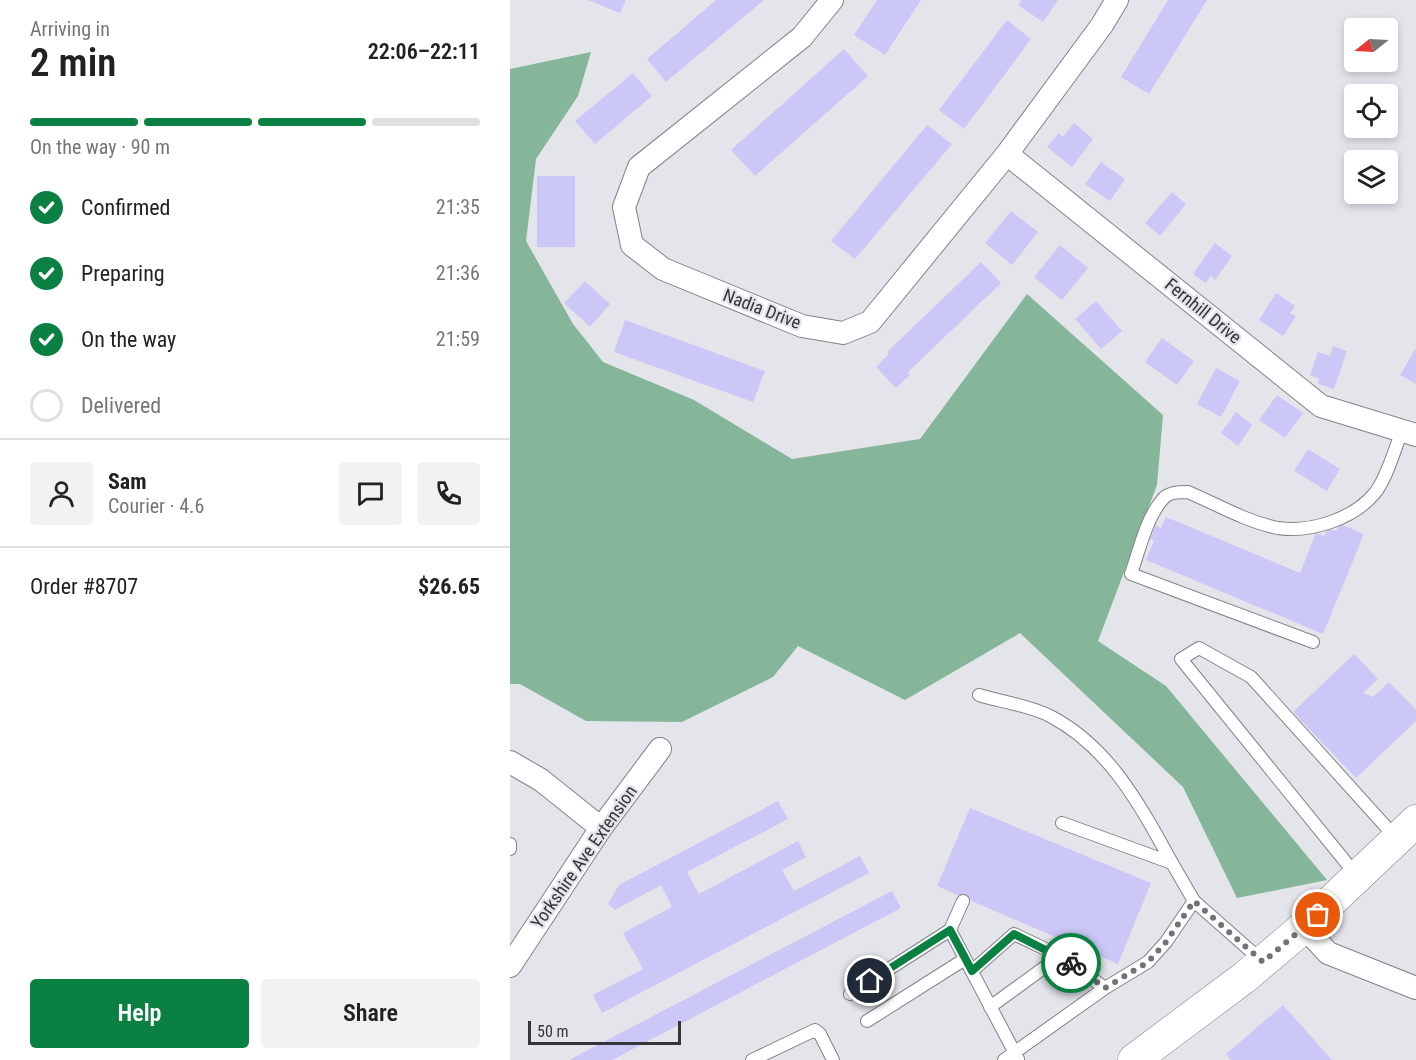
<!DOCTYPE html>
<meta charset="utf-8">
<style>
:root{--surface:#fff;--page:#f2f2f2;--text:#222;--muted:#767676;--line:#e0e0e0;--accent:#0b8043}
body{margin:0;font-family:"Roboto Condensed",sans-serif;background:var(--page);color:var(--text);height:100vh;display:flex;flex-direction:column;font-size:22px;white-space:nowrap}
*{box-sizing:border-box;margin:0}
p{font-size:20px;color:var(--muted)}
.icon{flex:none;width:33px;height:33px;fill:none;stroke:currentColor;stroke-width:2;stroke-linecap:round;stroke-linejoin:round}
.map{position:relative;flex:1;overflow:hidden}
.side{display:flex;flex-direction:column;background:var(--surface);width:510px}
.side>*{flex:none}
.needle{width:39px;rotate:252deg}
.fabs{position:absolute;left:834px;top:18px;display:grid;gap:12px}
.fabs a{display:grid;place-items:center;width:54px;height:54px;border-radius:6px;background:var(--surface);box-shadow:0 3px 9px #0003;font-size:30px}
.scale{position:absolute;left:18px;bottom:15px;width:153px;box-sizing:border-box;padding-left:6px;border:3px solid #353538;border-top:0;font-size:16px;line-height:21px;white-space:nowrap;color:#353538;-webkit-text-stroke:4px #e4e4eb;paint-order:stroke}
.pin{position:absolute;display:grid;place-items:center;width:51px;height:51px;color:#fff;margin:-26px;border:3px solid #fff;border-radius:50%;box-shadow:0 2px 6px #0007}
.courier{position:absolute;display:grid;place-items:center;width:60px;height:60px;margin:-30px;border:4px solid #0b8043;border-radius:50%;background:#fff;color:#222;box-shadow:0 2px 8px #0007}
.head em{font-style:normal;font-weight:600}
.head div{display:flex;flex-direction:column-reverse}
.head{display:flex;align-items:center;justify-content:space-between;height:102px;padding:0 30px}
h1{font-size:39px;font-weight:600;line-height:45px}
.bar{display:grid;grid-template-columns:repeat(4,1fr);gap:9px 6px;align-content:center;height:72px;padding:0 30px}
.bar i{height:8px;border-radius:4px;background:var(--line)}
.bar .active{background:var(--accent)}
.bar p{grid-column:span 4}
.line{display:flex;align-items:center;gap:15px;padding:0 30px;border-top:2px solid var(--line)}
.line div{flex:1}
.round{display:grid;place-items:center;flex:none;width:63px;height:63px;border-radius:6px;background:var(--page)}
ol{padding:0 30px;list-style:none}
li{display:flex;align-items:center;gap:18px;height:66px}
li p{margin-inline-start:auto}
li .icon{padding:6px;border-radius:50%;background:var(--accent);color:#fff;stroke-width:4}
li:last-child{color:var(--muted)}
li i{width:33px;height:33px;border:3px solid var(--line);border-radius:50%}
.cta{display:flex;gap:12px;margin-top:auto;padding:12px 30px}
.cta a{flex:1;height:69px;border-radius:6px;background:var(--accent);color:#fff;font-size:24px;font-weight:600;line-height:69px;text-align:center}
.cta a+a{background:var(--page);color:var(--text)}
main{display:flex;flex:1;min-height:0}
.map>svg:first-child{display:block}
</style>
<main>
<section class="side">
<div class="head"><div><h1>2 min</h1><p>Arriving in</p></div><em>22:06–22:11</em></div>
<div class="bar"><i class="active"></i><i class="active"></i><i class="active"></i><i></i><p>On the way · 90 m</p></div>
<ol>
<li><svg class="icon" aria-label="check" viewBox="0 0 24 24"><path d="M5 12l5 5 9-10"/></svg>Confirmed<p>21:35</p></li>
<li><svg class="icon" aria-label="check" viewBox="0 0 24 24"><path d="M5 12l5 5 9-10"/></svg>Preparing<p>21:36</p></li>
<li><svg class="icon" aria-label="check" viewBox="0 0 24 24"><path d="M5 12l5 5 9-10"/></svg>On the way<p>21:59</p></li>
<li><i></i>Delivered</li>
</ol>
<div class="line" style="height:108px"><a class="round"><svg class="icon" aria-label="person" viewBox="0 0 24 24"><circle cx="12" cy="8" r="4"/><path d="M4 21q1-7 8-7t8 7"/></svg></a><div><b>Sam</b><p>Courier · 4.6</p></div><a class="round"><svg class="icon" aria-label="chat" viewBox="0 0 24 24"><path d="M4 5h16v11H9l-5 4z"/></svg></a><a class="round"><svg class="icon" aria-label="phone" viewBox="0 0 24 24"><path d="M5 4h4l2 5-3 2q2 4 5 5l2-3 5 2v4C11 20 4 13 5 4z"/></svg></a></div>
<div class="line" style="height:78px"><div>Order #8707</div><b>$26.65</b></div>
<div class="cta"><a>Help</a><a>Share</a></div>
</section>
<div class="map">
<svg width="906" height="1060" viewBox="0 0 906 1060">
<rect width="100%" height="100%" fill="#e4e4eb"/>
<!-- forest -->
<path fill="#86b699" d="M81 52 68 96 26 159 16 241 63 324 93 362 184 400 282 459 410 439 517 294 653 415 647 485 588 641 656 686 817 880 727 898 673 787 510 633 395 700 288 646 263 677 172 722 76 721 10 684H0V69Z"/>
<!-- building -->
<path fill="#cbc8f7" d="M78 0H116L110 13Z
M206 0H254L156 82 137 59Z
M367 0H411L375 55 344 35Z
M512 0H548L533 22 508 5Z
M658 0H697L639 94 611 77Z
M497 20 521 39 454 129 429 110Z
M334 49 358 76 245 176 221 150Z
M123 73 142 96 85 144 65 121Z
M564 123 583 139 562 167 537 147 549 133 553 137Z
M417 125 442 144 345 259 321 241Z
M847 150 863 160H844V176L834 169Z
M591 162 615 179 600 201 575 184Z
M27 176H65V247H27Z
M662 192 676 204 650 236 635 223Z
M501 211 528 232 502 265 475 243Z
M705 243 722 256 705 280 701 276 696 283 683 274Z
M550 245 578 268 552 300 524 277Z
M471 262 491 283 397 373 400 375 386 388 366 367 379 354 377 352Z
M75 281 100 304 80 327 54 303Z
M766 293 785 306 780 313 786 316 773 336 749 320Z
M586 301 612 331 591 349 565 319Z
M115 320 255 371 243 402 104 352Z
M652 338 684 361 667 385 635 362Z
M823 346 837 351 824 389 808 384 809 379 800 375 808 352 820 356Z
M906 348V384L890 375Z
M706 368 730 381 711 417 687 404Z
M767 395 793 413 775 438 749 420Z
M726 412 742 425 728 446 711 433Z
M798 449 830 469 817 491 784 471Z
M656 517 790 573 806 533 814 536 818 528 826 531 830 524 854 534 813 634 636 560 644 541 640 539 645 525 651 528Z
M844 654 868 679 853 693 863 697 879 682 906 710V721L846 778 783 712Z
M268 801 278 819 177 872 189 894 288 841 296 857 272 870 284 891 350 856 359 873 92 1013 83 995 133 969 113 933 162 907 151 885 105 910 98 904 109 885Z
M460 808 641 883 608 964 427 886Z
M382 891 391 908 102 1060H59Z
M773 1005 822 1060H721L716 1054Z"/>
<g fill="none" stroke-linecap="round" stroke-linejoin="round">
<defs>
<path id="service" d="M803 642 621 574C629 551 636 519 652 500 658 492 668 492 678 492 706 504 737 522 768 528 800 533 843 519 864 494 876 481 885 448 892 431
M469 695C491 702 519 705 540 716 600 747 631 807 662 863
M552 823 662 863 684 901
M0 844V849
M847 876 671 659 689 648 741 677 887 839
M453 901 440 930 508 1059
M462 971 504 934 550 956 595 988
M340 994 440 930
M480 1007 550 956
M357 1021 455 959
M242 1060 305 1030 310 1034 323 1060
M494 1060 595 988 638 962 656 942 684 901 752 961"/>
<path id="minor" d="M322 0 292 37 129 167 114 207 122 245 153 269 292 326 333 333 360 322 497 154 592 25 607 0
M497 154 811 406 906 435
M0 762 31 780 91 828
M794 927 818 953 906 988
M0 966 91 828 150 749"/>
<path id="secondary" d="M624 1060 735 977 794 927 906 821"/>
</defs>
<!-- service casing -->
<use href="#service" stroke="#838289" stroke-width="14"/>
<!-- minor casing -->
<use href="#minor" stroke="#838289" stroke-width="24"/>
<!-- secondary casing -->
<use href="#secondary" stroke="#838289" stroke-width="33"/>
<!-- service -->
<use href="#service" stroke="#fff" stroke-width="12"/>
<!-- minor -->
<use href="#minor" stroke="#fff" stroke-width="22"/>
<!-- secondary -->
<use href="#secondary" stroke="#fff" stroke-width="32"/>
</g>
<g fill="none" stroke-linecap="round" stroke-linejoin="round">
<!-- done -->
<path stroke="#727277" stroke-width="6" stroke-dasharray="0 10.8" d="M561 963 595 988 638 962 656 942 684 901 753 962 808 915"/>
<!-- route -->
<path stroke="#0b8043" stroke-width="8" d="M360 981 440 930 462 971 504 934 561 963"/>
</g>
<g text-anchor="middle" stroke-width="4.5" stroke-linejoin="round" paint-order="stroke">
<!-- street labels -->
<g font-size="18" fill="#353538" stroke="#e4e4eb">
<text transform="translate(252 309) rotate(21)" y="6">Nadia Drive</text>
<text transform="translate(693 311) rotate(39)" y="6">Fernhill Drive</text>
<text transform="translate(74 857) rotate(-55)" y="6">Yorkshire Ave Extension</text>
</g>
</g>
</svg>
<div class="fabs">
<a><svg class="needle" viewBox="-14 -14 28 28"><path d="M0-13l5 13h-10z" fill="#e53935"/><path d="M0 13l5-13h-10z" fill="#767676"/></svg></a>
<a><svg class="icon" aria-label="locate" viewBox="0 0 24 24"><circle cx="12" cy="12" r="6"/><path d="M12 2v4M12 18v4M2 12h4M18 12h4"/></svg></a>
<a><svg class="icon" aria-label="layers" viewBox="0 0 24 24"><path d="M12 4l9 5-9 5-9-5zM3 14l9 5 9-5"/></svg></a>
</div>
<div class="scale">50 m</div>
<div class="pin" style="left:808px;top:915px;background:#ea580c"><svg class="icon" aria-label="bag" viewBox="0 0 24 24"><path d="M5 8h14l-1 12H6zM9 8a3 3 0 0 1 6 0"/></svg></div>
<div class="pin" style="left:360px;top:981px;background:#1f2937"><svg class="icon" aria-label="home" viewBox="0 0 24 24"><path d="M3 11l9-7 9 7M6 9v11h12V9"/></svg></div>
<div class="courier" style="left:561px;top:963px"><svg class="icon" aria-label="bike" viewBox="0 0 24 24"><circle cx="6" cy="16" r="4"/><circle cx="18" cy="16" r="4"/><path d="M6 16l4-8h5l3 8M10 8l3 8H6M13 5h3"/></svg></div>
</div>
</main>
